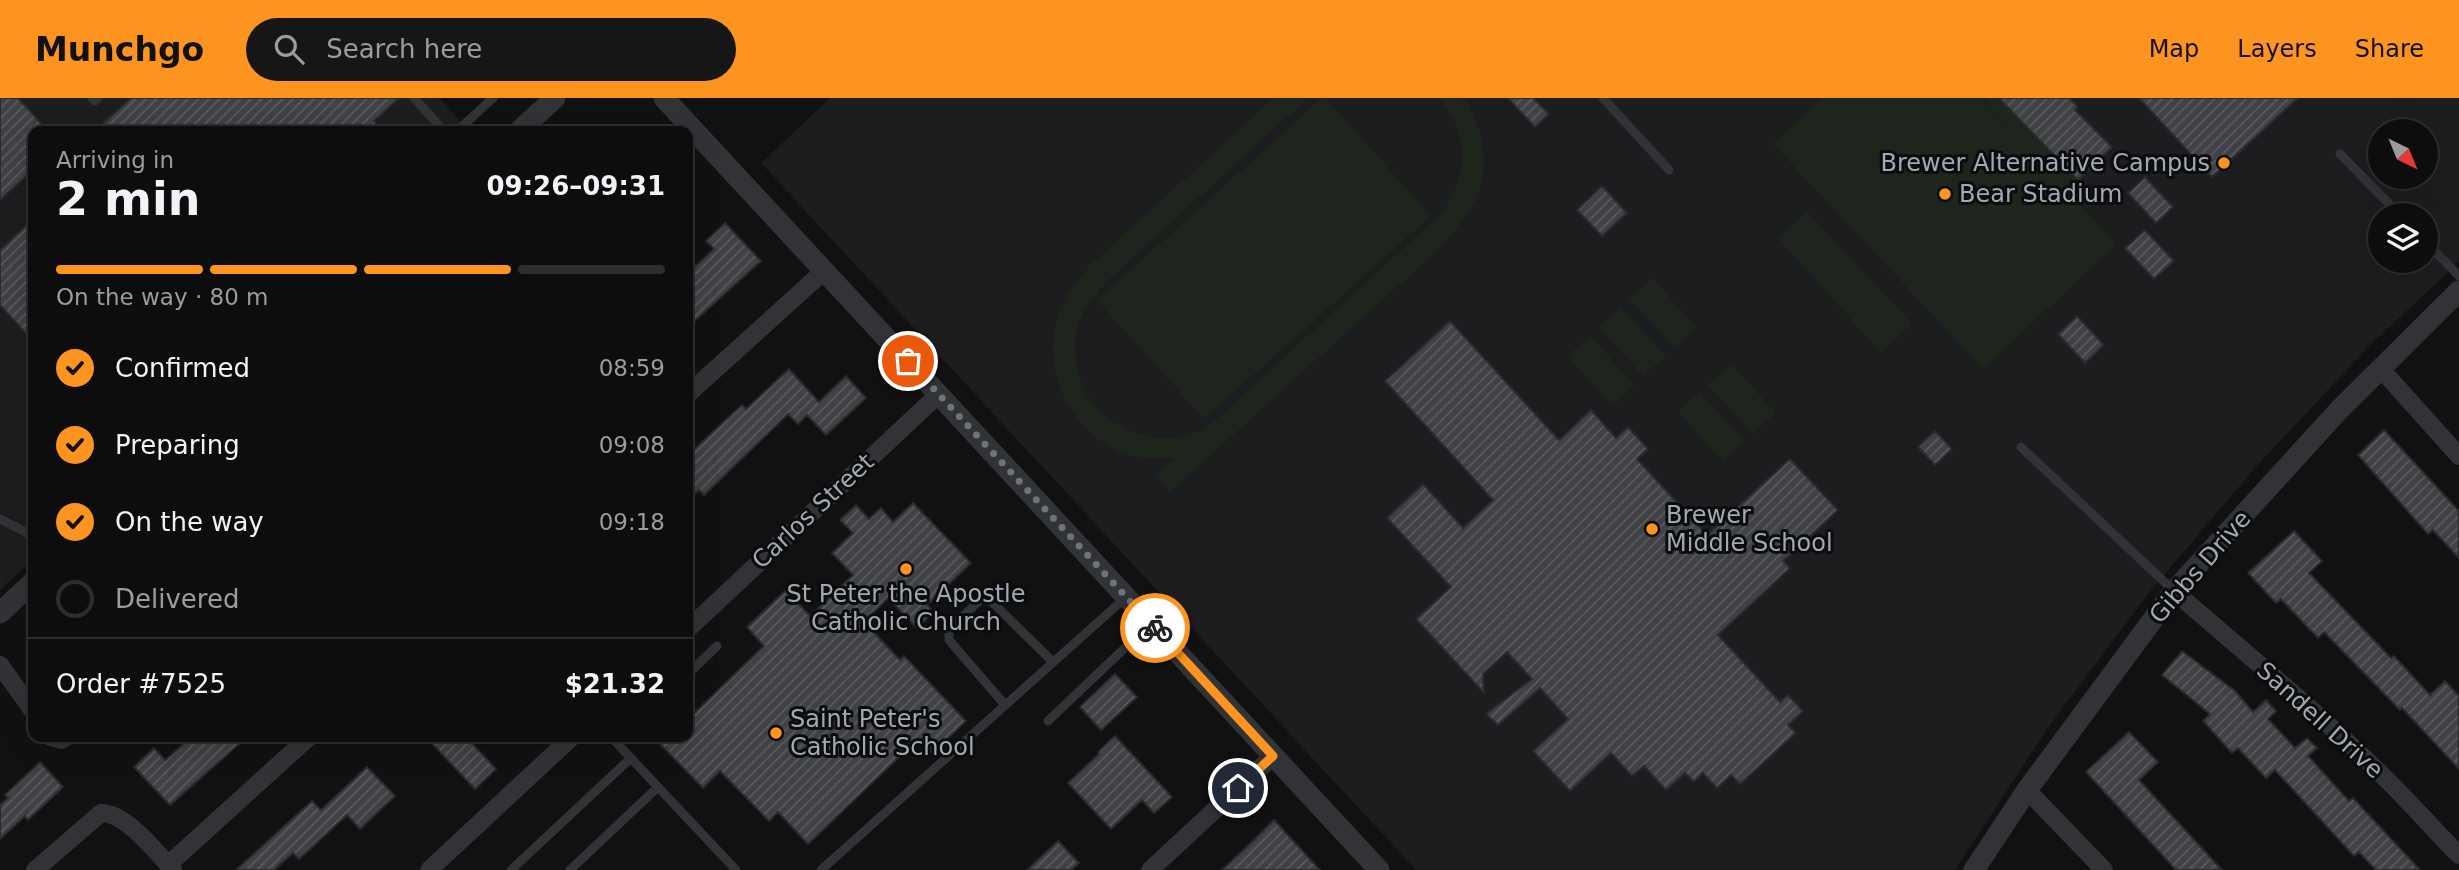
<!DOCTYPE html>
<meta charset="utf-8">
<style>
:root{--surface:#0d0d0e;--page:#161617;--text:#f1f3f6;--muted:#9a9c9e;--line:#2d2d2e;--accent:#fc941f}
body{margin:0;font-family:"DejaVu Sans",sans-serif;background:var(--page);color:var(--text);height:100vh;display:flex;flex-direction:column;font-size:26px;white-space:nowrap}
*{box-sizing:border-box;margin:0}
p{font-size:23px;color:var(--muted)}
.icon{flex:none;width:38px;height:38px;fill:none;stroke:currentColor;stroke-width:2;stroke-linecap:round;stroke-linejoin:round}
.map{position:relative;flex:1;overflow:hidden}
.details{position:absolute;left:28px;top:28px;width:665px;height:616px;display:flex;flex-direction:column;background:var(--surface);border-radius:14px;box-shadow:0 7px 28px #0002,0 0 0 2px var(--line)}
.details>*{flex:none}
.needle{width:46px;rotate:137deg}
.buttons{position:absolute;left:2368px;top:21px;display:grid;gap:14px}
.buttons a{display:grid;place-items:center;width:70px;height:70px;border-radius:50%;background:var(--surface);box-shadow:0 7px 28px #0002,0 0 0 2px var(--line);font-size:35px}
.pin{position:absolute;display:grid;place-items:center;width:60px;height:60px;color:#fff;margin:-30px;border:4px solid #fff;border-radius:50%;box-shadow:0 2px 7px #0007}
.courier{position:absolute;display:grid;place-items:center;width:70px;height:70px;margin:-35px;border:5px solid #fc941f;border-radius:50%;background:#fff;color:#222;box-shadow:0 2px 9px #0007}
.summary em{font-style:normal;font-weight:700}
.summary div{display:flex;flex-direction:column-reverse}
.summary{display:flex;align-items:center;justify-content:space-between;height:119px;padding:0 28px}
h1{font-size:46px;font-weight:700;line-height:52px}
.bar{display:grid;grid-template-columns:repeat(4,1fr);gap:10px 7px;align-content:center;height:84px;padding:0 28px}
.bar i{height:9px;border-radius:5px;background:var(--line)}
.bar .current{background:var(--accent)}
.bar p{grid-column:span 4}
.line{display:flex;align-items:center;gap:18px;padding:0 28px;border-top:2px solid var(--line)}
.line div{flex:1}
ol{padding:0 28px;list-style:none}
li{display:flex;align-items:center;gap:21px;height:77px}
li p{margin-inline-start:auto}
li .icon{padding:7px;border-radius:50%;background:var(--accent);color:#111;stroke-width:4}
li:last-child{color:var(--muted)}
li i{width:38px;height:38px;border:4px solid var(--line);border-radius:50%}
header{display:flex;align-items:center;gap:42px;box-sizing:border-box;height:98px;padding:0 35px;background:var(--accent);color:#111}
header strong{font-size:33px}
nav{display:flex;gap:38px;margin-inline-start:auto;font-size:24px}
.search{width:490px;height:63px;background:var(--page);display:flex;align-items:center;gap:18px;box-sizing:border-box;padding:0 24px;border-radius:38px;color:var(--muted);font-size:26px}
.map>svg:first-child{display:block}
</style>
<header>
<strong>Munchgo</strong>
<div class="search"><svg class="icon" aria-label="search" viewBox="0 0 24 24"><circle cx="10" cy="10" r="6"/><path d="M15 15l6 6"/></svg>Search here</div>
<nav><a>Map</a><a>Layers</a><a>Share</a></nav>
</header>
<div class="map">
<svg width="2459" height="772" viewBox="0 0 2459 772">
<defs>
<pattern id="building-hatch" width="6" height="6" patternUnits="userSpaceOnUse" patternTransform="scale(1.75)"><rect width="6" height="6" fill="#3f4145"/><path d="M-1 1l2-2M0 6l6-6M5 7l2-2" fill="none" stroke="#585a5d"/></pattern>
</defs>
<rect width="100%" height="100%" fill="#111112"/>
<!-- built -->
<path fill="#1d1d1f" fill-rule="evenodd" d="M0 0H439L470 33H33V461L0 492Z
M830 0H2459V164L2370 247 2255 370 2151 492 2047 631 1955 772H1416L761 65ZM2380 33H2426V79H2380ZM2380 117H2426V163H2380Z"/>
<!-- pitch -->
<path fill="#1d251d" d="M1274 0H1308L1106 184C1094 198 1083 211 1077 229 1074 241 1075 254 1077 267 1082 312 1125 340 1169 340 1183 340 1197 334 1209 328L1443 114C1469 74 1470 38 1439 0H1464C1483 27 1491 70 1476 101 1467 119 1454 134 1440 150L1170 394 1155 377 1173 361C1152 360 1128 361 1110 349 1056 316 1035 247 1070 192 1076 183 1084 175 1090 167Z
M1322 0H1326L1431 118 1204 321 1097 202Z
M1822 0H1981L2020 42 1983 0H2055L2106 57 2067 93 2117 146 1983 271 1773 46Z
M1807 113 1912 226 1881 255 1778 140Z
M1652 180 1697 229 1675 250 1629 201Z
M1621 209 1666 258 1643 278 1598 229Z
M1590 238 1635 287 1613 308 1567 258Z
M1731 266 1776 315 1753 336 1708 287Z
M1700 294 1745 343 1723 364 1678 314Z"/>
<!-- building -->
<path fill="url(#building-hatch)" stroke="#2a2b2e" stroke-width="2" d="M0 0H18L48 33H33V72L0 102Z
M131 0H399L374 23 383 33H95Z
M1508 0H1533L1549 16 1535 29Z
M1999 0H2069L2078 9 2075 12 2112 49 2078 82Z
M2139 0H2298L2212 79Z
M2145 79 2173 109 2156 125 2128 95Z
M1602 88 1627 115 1602 138 1577 112Z
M33 121V243L0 207V152Z
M725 125 761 163 688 229V175L714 151 706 143Z
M2145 132 2174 163 2154 181 2125 150Z
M2077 218 2104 247 2085 265 2058 236Z
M1450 223 1559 342 1591 312 1616 340 1628 329 1648 351 1637 361 1707 437 1790 361 1838 412 1783 463 1790 470 1718 537 1780 604 1788 597 1803 613 1788 627 1796 635 1740 686 1731 677 1717 690 1703 675 1694 684 1685 675 1666 692 1644 668 1632 678 1611 655 1570 693 1533 653 1568 621 1540 590 1498 627 1486 616 1532 581 1507 554 1483 576 1484 595 1416 521 1451 489 1387 420 1423 386 1463 430 1493 402 1385 283Z
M789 271 819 304 846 278 866 300 826 337 807 317 798 326 788 316 704 397 699 392 688 402V357L742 307 746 311Z
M2384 332 2459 413V460L2433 432 2428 436 2358 357Z
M1935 333 1952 351 1935 367 1918 349Z
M913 405 971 465 927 507 934 514 917 530 888 500 864 524 900 562 904 558 966 623 931 656 917 642 808 746 778 714 769 723 720 673 703 690 661 647 670 639H688V621L764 548 747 529 786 492 810 518 853 477 832 455 853 435 840 422 856 407 869 421 881 410 893 424Z
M2294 433 2322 463 2309 475 2391 560 2394 558 2430 597 2445 583 2459 598V671L2402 610 2400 612 2324 534 2318 540 2281 501 2276 505 2248 475Z
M2182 553 2235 593 2253 614 2266 602 2276 613 2268 621 2295 650 2307 640 2317 650 2308 658 2349 703 2353 700 2420 772H2376L2359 754 2354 758 2275 672 2266 680 2238 650 2232 655 2203 623 2210 616 2162 577Z
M1115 576 1137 599 1101 632 1080 609Z
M2129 634 2158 664 2139 682 2222 772H2176L2086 674Z
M1115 638 1172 699 1154 715 1142 702 1111 731 1068 685 1099 656 1098 654Z
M192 639H247L170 707 134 669 154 650 165 662Z
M426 639H466L496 671 475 691Z
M40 664 63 689 28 722 25 718 0 741V707L8 700 5 697Z
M367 669 395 698 360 731 347 717 299 761 293 755 274 772H236L312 703 321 712Z
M1274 722 1320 772H1222L1252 744Z
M1058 743 1079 765 1071 772H1027Z"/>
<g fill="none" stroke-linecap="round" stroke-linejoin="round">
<!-- service -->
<path stroke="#313337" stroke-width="9" d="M92 0 95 3 98 0
M414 0 444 33
M1603 0 1669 72
M457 33 493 0
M2340 56 2400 117
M2426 144 2459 178
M2021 349 2174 493
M0 421 33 438
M688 576 717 548
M1005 607 949 542V532L981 501 992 504 1053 564
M1048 623 1150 526
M611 639 736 772
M511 772 631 660
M570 772 658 689
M821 772 1125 500"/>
<!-- minor -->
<path stroke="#313337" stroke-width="18" d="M2381 271 2459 358
M688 296 824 173
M2174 493C2247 557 2323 618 2392 687 2415 710 2436 734 2459 757
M688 531 939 296
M0 567 33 613
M51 639 61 642 66 639
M2027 692 2104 772
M168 767 309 639
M35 772 101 715C125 714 157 755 173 772
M429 772 572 639
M1150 772 1273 658"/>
<!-- tertiary -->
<path stroke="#313337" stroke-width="21" d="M664 0 1379 772
M519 33 555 0
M0 515 33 484
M1974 772 2027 692 2174 493 2340 311 2459 193"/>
</g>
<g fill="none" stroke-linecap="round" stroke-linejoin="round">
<!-- done -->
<path stroke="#6f747b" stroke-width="7" stroke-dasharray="0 12.6" d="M908 263 1155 530"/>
<!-- route -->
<path stroke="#fc941f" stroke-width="9" d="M1155 530 1273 658 1238 690"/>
</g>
<!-- markers -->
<g fill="#fc941f" stroke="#0c0c0d" stroke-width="2.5">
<circle cx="2224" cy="65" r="7"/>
<circle cx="1945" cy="96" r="7"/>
<circle cx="1652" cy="431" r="7"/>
<circle cx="906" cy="471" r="7"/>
<circle cx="776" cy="635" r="7"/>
</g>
<g text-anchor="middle" stroke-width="6" stroke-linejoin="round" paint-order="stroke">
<!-- poi labels -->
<g font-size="24" fill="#a1a9b4" stroke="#0c0c0d" text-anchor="start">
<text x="2210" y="73" text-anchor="end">Brewer Alternative Campus</text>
<text x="1959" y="104">Bear Stadium</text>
<text x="1666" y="425">Brewer<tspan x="1666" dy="28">Middle School</tspan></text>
<text x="906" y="504" text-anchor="middle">St Peter the Apostle<tspan x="906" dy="28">Catholic Church</tspan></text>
<text x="790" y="629">Saint Peter's<tspan x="790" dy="28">Catholic School</tspan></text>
</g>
<!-- street labels -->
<g font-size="24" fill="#a1a9b4" stroke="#0c0c0d">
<text transform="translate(813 413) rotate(-43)" y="8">Carlos Street</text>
<text transform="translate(2200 469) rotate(-49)" y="8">Gibbs Drive</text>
<text transform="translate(2320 622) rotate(42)" y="8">Sandell Drive</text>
</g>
</g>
</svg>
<div class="buttons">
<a><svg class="needle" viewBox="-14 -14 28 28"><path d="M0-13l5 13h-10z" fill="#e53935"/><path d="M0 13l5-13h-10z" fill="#9a9c9e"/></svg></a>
<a><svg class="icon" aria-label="layers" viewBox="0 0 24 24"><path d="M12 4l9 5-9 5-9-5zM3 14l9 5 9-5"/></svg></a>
</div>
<div class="pin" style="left:908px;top:263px;background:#ea580c"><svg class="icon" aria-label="bag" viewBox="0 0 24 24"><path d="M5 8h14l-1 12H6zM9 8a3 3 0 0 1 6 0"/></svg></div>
<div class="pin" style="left:1238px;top:690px;background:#1f2937"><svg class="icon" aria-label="home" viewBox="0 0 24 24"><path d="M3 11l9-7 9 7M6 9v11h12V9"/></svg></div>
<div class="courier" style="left:1155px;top:530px"><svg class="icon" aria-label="bike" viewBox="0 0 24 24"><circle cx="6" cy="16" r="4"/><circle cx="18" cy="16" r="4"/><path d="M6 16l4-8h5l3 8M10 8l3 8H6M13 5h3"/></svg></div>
<section class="details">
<div class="summary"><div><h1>2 min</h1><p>Arriving in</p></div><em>09:26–09:31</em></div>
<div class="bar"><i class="current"></i><i class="current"></i><i class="current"></i><i></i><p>On the way · 80 m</p></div>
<ol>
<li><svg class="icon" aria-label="check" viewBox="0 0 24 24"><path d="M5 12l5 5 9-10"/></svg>Confirmed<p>08:59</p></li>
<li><svg class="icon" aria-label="check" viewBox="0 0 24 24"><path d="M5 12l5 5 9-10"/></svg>Preparing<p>09:08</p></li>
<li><svg class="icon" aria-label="check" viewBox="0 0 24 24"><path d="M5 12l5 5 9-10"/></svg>On the way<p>09:18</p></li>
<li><i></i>Delivered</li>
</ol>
<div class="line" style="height:91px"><div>Order #7525</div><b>$21.32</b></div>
</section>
</div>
